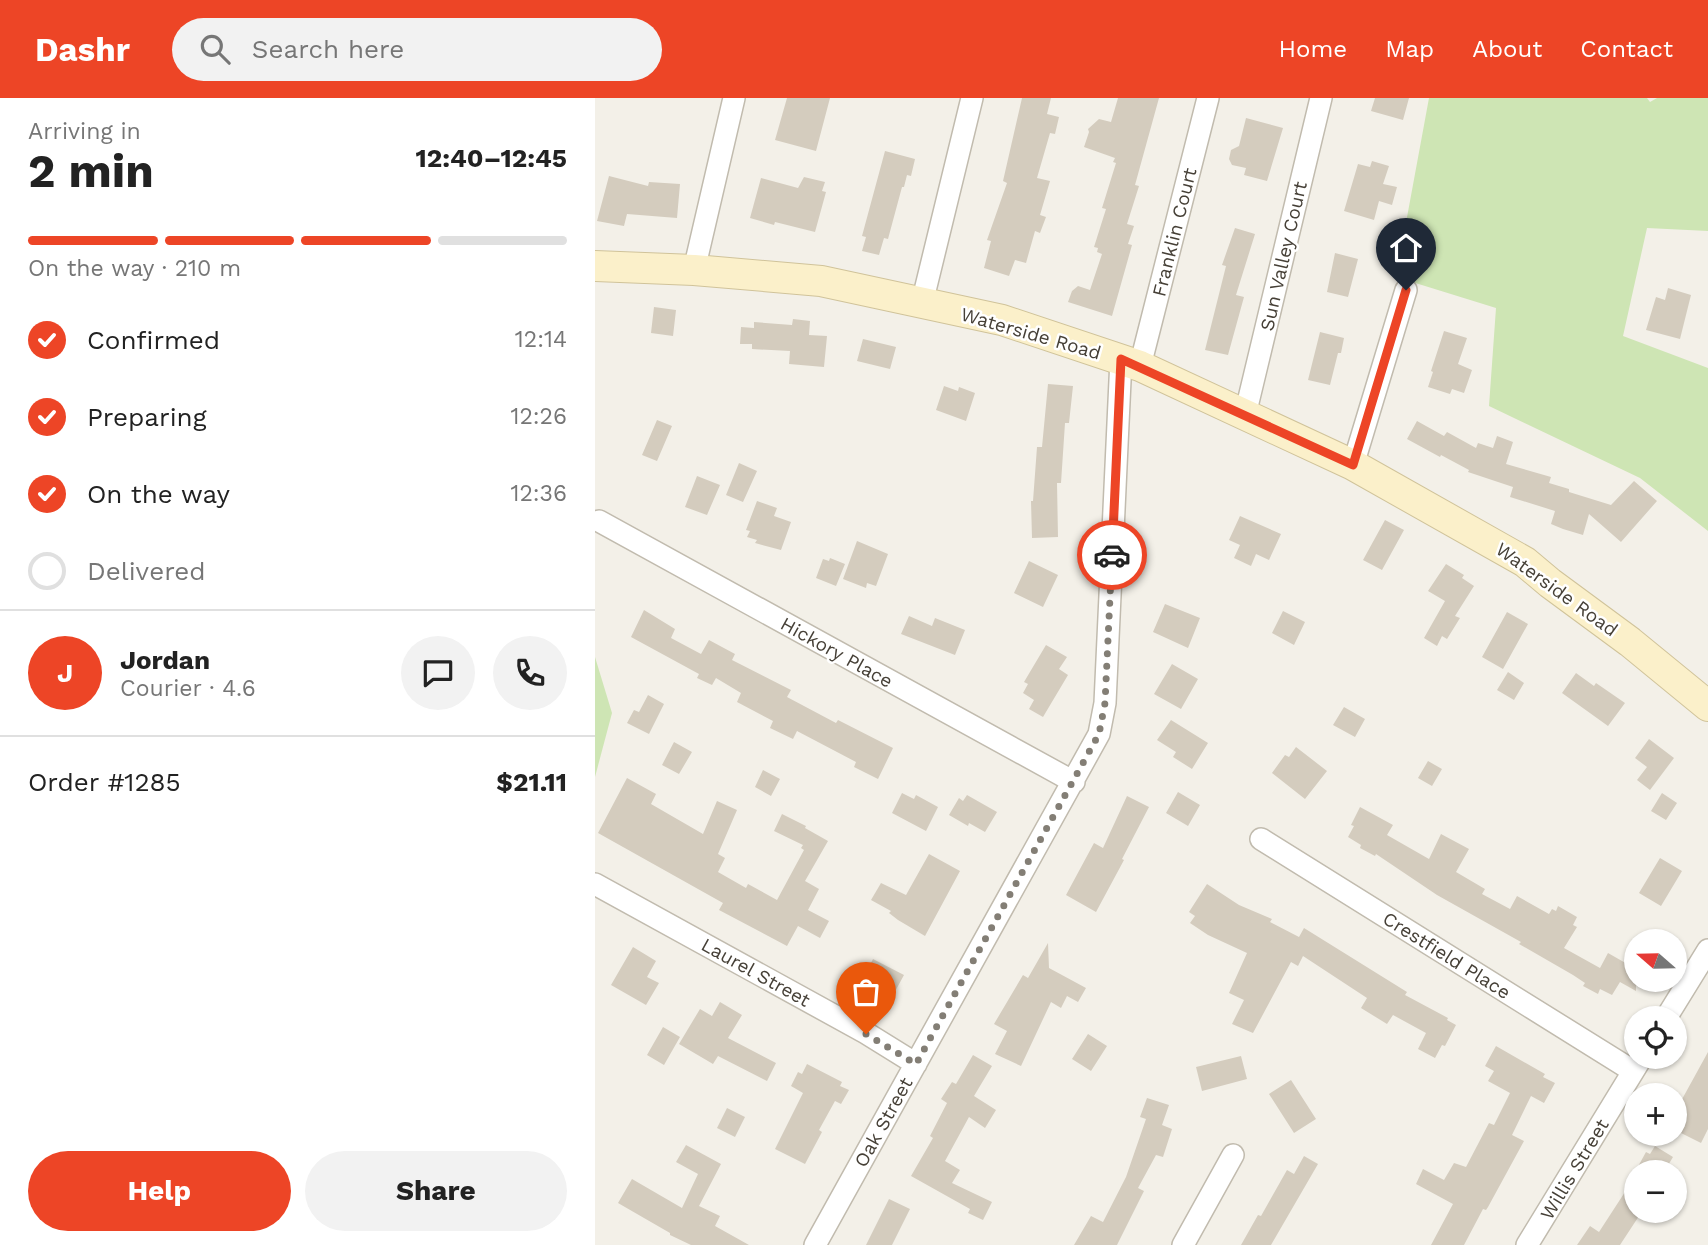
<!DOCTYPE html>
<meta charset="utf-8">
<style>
:root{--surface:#fff;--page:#f2f2f2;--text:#222;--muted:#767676;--line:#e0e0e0;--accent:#ed4526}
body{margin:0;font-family:"Work Sans",sans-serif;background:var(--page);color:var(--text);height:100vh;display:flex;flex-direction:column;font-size:26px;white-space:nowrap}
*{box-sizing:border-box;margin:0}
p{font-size:23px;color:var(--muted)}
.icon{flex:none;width:38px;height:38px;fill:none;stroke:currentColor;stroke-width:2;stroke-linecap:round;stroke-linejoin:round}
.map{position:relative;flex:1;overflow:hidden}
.drawer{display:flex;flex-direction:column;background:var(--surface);width:595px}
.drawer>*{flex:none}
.needle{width:46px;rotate:290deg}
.buttons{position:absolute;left:1029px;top:831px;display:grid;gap:14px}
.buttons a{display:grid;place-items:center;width:63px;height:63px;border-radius:50%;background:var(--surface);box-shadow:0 2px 5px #0004;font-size:35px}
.pin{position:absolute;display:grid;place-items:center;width:60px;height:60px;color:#fff;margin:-72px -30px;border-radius:50% 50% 50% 0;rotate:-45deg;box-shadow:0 0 7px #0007}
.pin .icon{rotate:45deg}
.courier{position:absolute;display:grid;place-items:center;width:70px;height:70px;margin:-35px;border:5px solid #ed4526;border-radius:50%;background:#fff;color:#222;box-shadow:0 2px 9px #0007}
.summary em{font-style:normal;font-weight:700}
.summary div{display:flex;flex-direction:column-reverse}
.summary{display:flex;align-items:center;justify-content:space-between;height:119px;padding:0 28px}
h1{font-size:46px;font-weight:700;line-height:52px}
.bar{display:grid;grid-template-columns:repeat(4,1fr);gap:10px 7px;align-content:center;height:84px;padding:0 28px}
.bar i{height:9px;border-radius:5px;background:var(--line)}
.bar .selected{background:var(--accent)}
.bar p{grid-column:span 4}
.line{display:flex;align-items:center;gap:18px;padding:0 28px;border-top:2px solid var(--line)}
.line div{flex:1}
.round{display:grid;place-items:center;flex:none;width:74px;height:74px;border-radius:37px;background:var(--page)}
ol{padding:0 28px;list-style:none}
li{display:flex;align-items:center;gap:21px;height:77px}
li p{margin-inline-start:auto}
li .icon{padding:7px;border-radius:50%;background:var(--accent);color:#fff;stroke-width:4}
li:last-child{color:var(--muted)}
li i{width:38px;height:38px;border:4px solid var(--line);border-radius:50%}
.button{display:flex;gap:14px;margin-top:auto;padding:14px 28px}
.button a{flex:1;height:80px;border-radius:42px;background:var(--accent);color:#fff;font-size:28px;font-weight:700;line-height:80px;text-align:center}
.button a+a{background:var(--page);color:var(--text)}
header{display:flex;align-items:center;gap:42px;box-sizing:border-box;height:98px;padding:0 35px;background:var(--accent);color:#fff}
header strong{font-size:33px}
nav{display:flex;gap:38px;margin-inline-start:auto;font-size:24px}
.search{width:490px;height:63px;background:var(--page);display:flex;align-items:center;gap:18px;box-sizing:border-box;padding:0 24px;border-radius:38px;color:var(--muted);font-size:26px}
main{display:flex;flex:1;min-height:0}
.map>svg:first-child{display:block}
</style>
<header>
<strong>Dashr</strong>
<div class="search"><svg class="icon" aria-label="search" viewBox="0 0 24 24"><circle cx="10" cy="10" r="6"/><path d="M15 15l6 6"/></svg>Search here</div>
<nav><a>Home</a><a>Map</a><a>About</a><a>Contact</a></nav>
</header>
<main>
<section class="drawer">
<div class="summary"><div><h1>2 min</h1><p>Arriving in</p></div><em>12:40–12:45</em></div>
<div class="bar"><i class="selected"></i><i class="selected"></i><i class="selected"></i><i></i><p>On the way · 210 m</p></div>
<ol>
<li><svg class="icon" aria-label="check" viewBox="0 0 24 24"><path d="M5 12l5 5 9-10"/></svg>Confirmed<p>12:14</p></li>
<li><svg class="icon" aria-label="check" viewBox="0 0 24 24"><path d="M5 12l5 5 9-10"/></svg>Preparing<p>12:26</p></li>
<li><svg class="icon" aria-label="check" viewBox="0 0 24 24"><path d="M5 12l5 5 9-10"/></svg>On the way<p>12:36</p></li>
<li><i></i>Delivered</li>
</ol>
<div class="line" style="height:126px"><b class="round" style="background:var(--accent);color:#fff">J</b><div><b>Jordan</b><p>Courier · 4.6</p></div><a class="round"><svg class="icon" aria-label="chat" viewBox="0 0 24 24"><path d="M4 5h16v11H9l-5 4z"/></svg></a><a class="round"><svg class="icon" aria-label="phone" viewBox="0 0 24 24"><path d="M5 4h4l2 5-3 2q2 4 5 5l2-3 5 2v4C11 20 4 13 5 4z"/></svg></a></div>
<div class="line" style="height:91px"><div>Order #1285</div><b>$21.11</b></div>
<div class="button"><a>Help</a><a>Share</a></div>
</section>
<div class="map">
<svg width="1113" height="1147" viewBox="0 0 1113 1147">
<rect width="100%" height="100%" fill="#f3f0e8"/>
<!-- green -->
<path fill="#cee5b4" d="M834 0H1052L1055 4 1062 0H1113V133L1052 130 1028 238 1113 270V433L1045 380 894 308 901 210 801 179Z
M0 559 17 615 0 679Z"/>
<!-- building -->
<path fill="#d4ccbe" d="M192 0H235L221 53 180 42Z
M427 0H456L452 16 464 19 460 36 455 35 442 80 455 83 445 117 451 119 445 135 440 133 431 165 420 162 414 178 389 170 396 143 392 142 412 85 408 83Z
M523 0H564L540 87 544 88 532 126 539 128 533 146 537 147 517 218 473 204 477 193 483 188 495 192 507 156 502 154 503 150 499 149 511 111 507 110 521 65 518 64 520 60 489 49 494 34 493 31 504 21 516 24Z
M780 0H814L808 22 776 13Z
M651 20 688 30 672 83 649 77 651 70 637 67 634 61 636 52 644 48Z
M290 53 320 61 316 78 312 77 309 89H307L293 141 289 140 284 157 267 153 271 139 267 138Z
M777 63 794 68 788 86 802 89 797 107 784 103 779 122 749 113 763 66 775 69Z
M14 78 53 88 54 84 85 86 82 120 32 116 29 128 2 123Z
M209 79 230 84 227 93 231 94 220 134 180 124 179 127 155 120 166 80 203 90Z
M640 130 660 136 641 197 649 199 633 257 610 252 631 168 627 167Z
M740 155 763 161 753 199 732 194Z
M1073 190 1096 197 1085 241 1051 232 1061 199 1070 202Z
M59 209 81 212 78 238 56 235Z
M198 221 215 223 214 237 232 238 229 269 194 266 195 253 157 251V246H145L146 229 159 230V224L197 227Z
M849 233 872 240 863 266 877 272 869 295 857 291 855 296 833 289 838 274 836 273Z
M725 234 749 240 746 255H743L735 287 713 282Z
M268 241 301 249 295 271 262 263Z
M453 286 478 288 474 325H470L466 385H462L463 439 437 440 436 403H438L442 349H447Z
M349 288 363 293 364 289 380 295 371 323 341 312Z
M62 322 77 328 62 363 47 357Z
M822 323 849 338 852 334 881 350 883 345 898 350 902 338 918 344 911 366 956 379 954 385 974 391V394L1016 407 1039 383 1062 403 1026 444 994 416 988 437 968 431 956 426 960 413 915 399 918 389 873 374 874 372 846 357 845 359 812 341Z
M144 365 162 373 148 404 131 397Z
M102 378 125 387 112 417 90 409Z
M162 403 182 410 179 418 196 424 186 452 160 445 162 442 152 439 155 433 151 432Z
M645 418 686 436 674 462 661 456 656 468 639 460 645 447 634 442Z
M790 422 809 432 787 472 768 462Z
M262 443 293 456 281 488 272 485 271 490 248 481Z
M235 460 250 466 241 488 221 480 228 461 234 463Z
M434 463 463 477 448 509 419 495Z
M851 466 869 477 867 480 879 488 860 518 865 520 852 541 847 538 842 548 829 540 850 503 833 493Z
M570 506 605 520 593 550 558 534Z
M49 512 80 531 76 540 106 556 114 542 140 556 137 562 196 592 192 599 241 625 243 622 298 650 283 681 259 669 261 664 202 633 198 641 175 630 178 623 142 604 146 595 121 580 117 587 102 580 104 576 36 539Z
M688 513 710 524 699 547 677 535Z
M912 514 933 526 908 571 887 559Z
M314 518 337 528 340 520 370 532 360 557 306 536Z
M451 547 472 559 464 571 473 577 448 619 434 611 439 602 428 595 433 586 429 584Z
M577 566 603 581 586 611 559 596Z
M913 574 929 585 919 602 902 592Z
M981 575 999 588 1001 585 1030 605 1013 628 967 595Z
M53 597 69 606 54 636 32 625 39 612 44 614Z
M749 609 770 621 760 639 738 627Z
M576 622 613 645 597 671 578 659 581 654 562 642Z
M1054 641 1079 660 1055 692 1042 682 1052 669 1040 660Z
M79 644 97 654 84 676 67 667Z
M701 649 732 673 710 701 677 675 690 657 694 659Z
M833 663 847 671 837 688 823 680Z
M168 672 185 681 176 698 160 689Z
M32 680 61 696 56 706 108 736 122 703 142 712 123 756 130 760 123 774 151 790 153 786 182 802 209 752 206 750 208 747 179 733 187 716 211 728 210 730 233 743 210 783 224 791 213 812 234 823 225 840 203 828 192 848 124 812 128 805 3 735Z
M583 694 605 707 593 728 571 715Z
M307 695 319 701 321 697 343 709 331 733 297 715Z
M1067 695 1082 705 1071 722 1056 713Z
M372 697 402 714 390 734 374 725 373 728 354 717 364 700 368 703Z
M532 698 554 709 527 761 529 762 501 814 471 797 499 745 508 750Z
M765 709 798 727 792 737 834 761 846 736 874 751 861 774 890 791 887 796 915 811 922 798 954 816 957 811 961 813 963 808 982 819 978 827 982 829 969 850 1005 870 1013 855 1041 871V893L1025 884 1017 897 1005 891 1003 896 988 888 990 885 978 877 924 846 926 844 842 797 781 756 780 758 765 750 766 747 753 739 759 728 756 727Z
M334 756 365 773 330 838 303 822 294 815 296 813 276 802 286 785 311 797Z
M1065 760 1087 773 1066 808 1044 795Z
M612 786 644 807 677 821 675 824 704 839 709 830 812 894 810 897 853 920 852 922 861 927 850 948 847 947 840 960 823 951 831 935 798 917 792 926 766 910 772 900 708 858 703 868 696 864 658 935 637 926 649 902 634 895 652 855 613 837 595 825 600 818 594 814Z
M453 845 454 870 491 890 483 904 472 898 466 910 456 904 426 968 400 956 412 933 399 926 428 877 433 880Z
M38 849 61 863 52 879 64 885 51 907 16 887Z
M278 861 309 877 297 899 267 883Z
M125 904 147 917 133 940 181 965 172 983 123 958 118 966 84 946 105 911 117 918Z
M68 929 85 939 69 967 52 957Z
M493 936 512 948 496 973 477 961Z
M901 948 950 976 948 979 960 985 949 1005 936 998 917 1037 929 1043 893 1109 891 1112 888 1111 869 1147H836L858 1106 821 1086 828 1071 849 1082 859 1065 871 1069 894 1025 899 1027 915 995 893 983 899 973 890 968Z
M1113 954V1031L1106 1045 1080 1032V1014Z
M378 957 397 968 379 998 401 1012 390 1030 374 1019 350 1063 365 1072 357 1085 397 1104 388 1122 373 1115 375 1111 316 1078 338 1040 335 1038 352 1005 346 1001 357 984 361 986Z
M646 958 652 981 607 993 601 969Z
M212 966 247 984 245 988 254 992 246 1006 240 1003 224 1032 227 1034 210 1066 180 1051 208 995 196 988 203 974 207 976Z
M696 982 721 1021 699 1035 674 996Z
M552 1000 574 1007 567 1027 577 1031 568 1059 561 1057 543 1090 549 1093 522 1147H479L496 1118 508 1124 531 1079 551 1021 545 1019Z
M132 1010 150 1019 140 1039 122 1030Z
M91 1047 126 1066 104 1108 125 1118 120 1128 154 1147H96L75 1137V1135L23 1105 37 1081 87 1110 103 1076 81 1064Z
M1060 1048 1078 1059 1069 1074H1040L1051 1054 1055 1056Z
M709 1058 723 1066 676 1147H646L663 1117 666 1118 692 1072 699 1076Z
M1041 1077V1116L1044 1118 1025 1147H982L995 1128 1004 1134Z
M294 1101 315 1111 297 1147H271Z"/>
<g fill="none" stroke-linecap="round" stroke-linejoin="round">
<defs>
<path id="minor" d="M99 172 139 0
M327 205 377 0
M545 268 613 0
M650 317 726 0
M758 367 811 192
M4 423 479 684
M666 741 1038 973
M0 786 271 935 321 966
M1071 920 1113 852
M220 1147 504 636 510 605 526 261
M588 1147 638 1057
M932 1147 1047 959"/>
<path id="secondary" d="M0 168 99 172 226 183 407 222 545 268 758 367 930 464 955 485 1035 544 1113 608"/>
</defs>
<!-- minor casing -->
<use href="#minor" stroke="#c1bbae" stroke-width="24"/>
<!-- secondary casing -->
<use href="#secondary" stroke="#d0c39a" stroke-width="32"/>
<!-- minor -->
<use href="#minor" stroke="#fff" stroke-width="21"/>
<!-- secondary -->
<use href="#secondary" stroke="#fbf0ca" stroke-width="30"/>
</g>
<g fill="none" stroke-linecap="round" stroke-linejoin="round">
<!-- done -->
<path stroke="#837e75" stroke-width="7" stroke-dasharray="0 12.6" d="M271 936 321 966 504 636 510 605 517 457"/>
<!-- route -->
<path stroke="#ed4526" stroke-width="9" d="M517 457 526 261 758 367 811 192"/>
</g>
<g text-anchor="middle" stroke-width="5" stroke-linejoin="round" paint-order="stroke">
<!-- street labels -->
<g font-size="19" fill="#464037" stroke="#fff">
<text transform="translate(579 134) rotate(-76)" y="7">Franklin Court</text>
<text transform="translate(688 158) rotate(-77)" y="7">Sun Valley Court</text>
<text transform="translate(436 235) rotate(16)" y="7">Waterside Road</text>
<text transform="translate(962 491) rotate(36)" y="7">Waterside Road</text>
<text transform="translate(242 554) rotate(29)" y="7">Hickory Place</text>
<text transform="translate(852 857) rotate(32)" y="7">Crestfield Place</text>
<text transform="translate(161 874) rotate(29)" y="7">Laurel Street</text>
<text transform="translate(288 1024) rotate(-61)" y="7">Oak Street</text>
<text transform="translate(979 1071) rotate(-59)" y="7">Willis Street</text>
</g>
</g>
</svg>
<div class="buttons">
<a><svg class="needle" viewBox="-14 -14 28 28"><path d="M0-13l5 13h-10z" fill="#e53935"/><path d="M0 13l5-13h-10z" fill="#767676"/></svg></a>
<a><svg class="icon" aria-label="locate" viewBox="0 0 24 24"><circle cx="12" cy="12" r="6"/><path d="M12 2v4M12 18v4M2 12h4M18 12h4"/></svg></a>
<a>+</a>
<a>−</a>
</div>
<div class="pin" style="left:271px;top:936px;background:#ea580c"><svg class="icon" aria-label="bag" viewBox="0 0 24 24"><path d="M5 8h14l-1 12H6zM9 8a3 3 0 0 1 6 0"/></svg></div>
<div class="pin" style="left:811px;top:192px;background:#1f2937"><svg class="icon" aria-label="home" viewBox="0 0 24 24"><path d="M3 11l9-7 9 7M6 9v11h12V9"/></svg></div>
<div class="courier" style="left:517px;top:457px"><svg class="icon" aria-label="car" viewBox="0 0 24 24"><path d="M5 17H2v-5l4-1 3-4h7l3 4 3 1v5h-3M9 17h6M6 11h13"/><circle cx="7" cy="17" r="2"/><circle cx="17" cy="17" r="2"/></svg></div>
</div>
</main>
